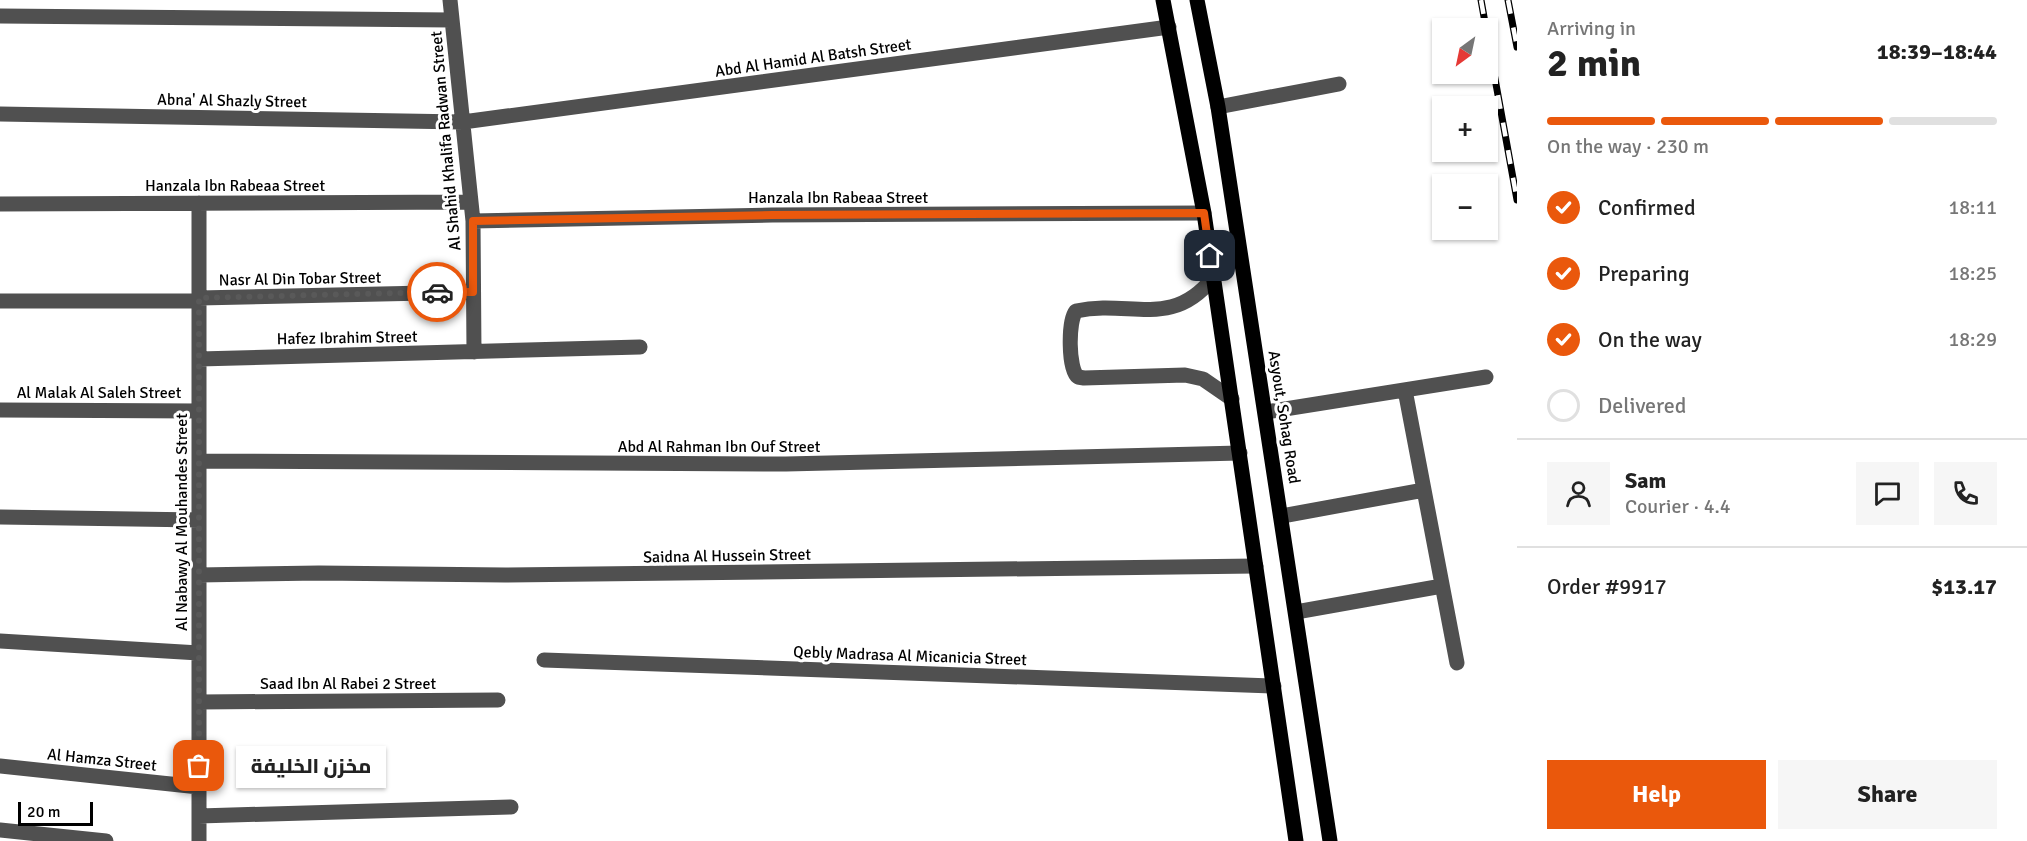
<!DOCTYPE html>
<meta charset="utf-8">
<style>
:root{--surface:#fff;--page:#f6f6f6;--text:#222;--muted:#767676;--line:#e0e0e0;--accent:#ea580c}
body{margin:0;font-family:Signika,Cairo,sans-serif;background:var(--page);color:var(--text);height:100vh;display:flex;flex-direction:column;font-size:22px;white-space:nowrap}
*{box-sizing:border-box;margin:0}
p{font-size:20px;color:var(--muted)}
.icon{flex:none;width:33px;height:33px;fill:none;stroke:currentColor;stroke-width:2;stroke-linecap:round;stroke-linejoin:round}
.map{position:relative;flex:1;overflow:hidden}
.sheet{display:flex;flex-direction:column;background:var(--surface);width:510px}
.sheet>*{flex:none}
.needle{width:39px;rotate:213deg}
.tools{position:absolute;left:1432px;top:18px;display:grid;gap:12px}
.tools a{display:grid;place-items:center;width:66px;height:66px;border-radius:0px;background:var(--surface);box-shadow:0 2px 4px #0004;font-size:30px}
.scale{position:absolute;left:18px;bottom:15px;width:75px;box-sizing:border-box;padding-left:6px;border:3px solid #000;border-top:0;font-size:16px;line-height:21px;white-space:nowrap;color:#000;-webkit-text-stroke:4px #fff;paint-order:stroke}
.pin{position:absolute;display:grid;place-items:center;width:51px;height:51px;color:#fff;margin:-26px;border-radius:12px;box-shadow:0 3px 9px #0006}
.courier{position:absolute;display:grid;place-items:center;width:60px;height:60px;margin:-30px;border:4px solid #ea580c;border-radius:50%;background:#fff;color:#222;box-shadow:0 2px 8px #0007}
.bubble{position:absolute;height:42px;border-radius:0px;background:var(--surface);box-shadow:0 2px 4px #0004;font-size:20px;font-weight:800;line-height:42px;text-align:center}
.summary em{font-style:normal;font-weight:800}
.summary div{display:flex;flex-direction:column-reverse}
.summary{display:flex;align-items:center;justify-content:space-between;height:102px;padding:0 30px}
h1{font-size:39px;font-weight:800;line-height:45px}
.bar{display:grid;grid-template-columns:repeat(4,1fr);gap:9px 6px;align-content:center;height:72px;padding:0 30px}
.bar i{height:8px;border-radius:4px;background:var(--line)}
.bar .selected{background:var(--accent)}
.bar p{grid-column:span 4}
.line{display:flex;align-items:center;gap:15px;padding:0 30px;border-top:2px solid var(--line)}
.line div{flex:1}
.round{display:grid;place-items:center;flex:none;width:63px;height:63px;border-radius:0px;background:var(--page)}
ol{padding:0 30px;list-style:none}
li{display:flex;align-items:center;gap:18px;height:66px}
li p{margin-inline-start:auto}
li .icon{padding:6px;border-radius:50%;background:var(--accent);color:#fff;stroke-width:4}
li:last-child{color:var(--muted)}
li i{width:33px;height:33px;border:3px solid var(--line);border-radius:50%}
.cta{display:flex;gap:12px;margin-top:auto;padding:12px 30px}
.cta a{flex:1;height:69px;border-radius:0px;background:var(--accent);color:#fff;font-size:24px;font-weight:800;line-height:69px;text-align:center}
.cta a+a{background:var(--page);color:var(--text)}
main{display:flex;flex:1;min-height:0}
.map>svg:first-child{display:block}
</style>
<main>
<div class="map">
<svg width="1517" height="841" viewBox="0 0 1517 841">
<rect width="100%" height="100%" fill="#fff"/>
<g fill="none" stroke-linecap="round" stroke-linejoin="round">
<!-- minor -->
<path stroke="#505050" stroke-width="15" d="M450 0 473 221 474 352
M0 16 452 20
M1218 107 1339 84
M0 114 463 122 1169 27
M199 203V841
M0 204 471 202
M473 221 772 215 1204 213
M1213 278C1171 330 1130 299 1076 311 1068 321 1068 369 1078 377L1084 378 1185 375 1203 379 1232 399
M199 298 473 292
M0 301H199
M199 359 640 347
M1405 390 1457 663
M0 410 199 411
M1266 412 1486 377
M199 461 786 464 1240 453
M1282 516 1424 490
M0 517 199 520
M199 575 319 573 505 575 1256 566
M1296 612 1442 586
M0 641 199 653
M544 660 1274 686
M199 702 498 700
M0 766 199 787
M199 816 511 807
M0 830 106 841"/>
<!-- major -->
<path stroke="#000" stroke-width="15" d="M1163 0 1204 213 1296 841
M1197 0 1218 107 1330 841"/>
<defs>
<path id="rail" d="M1481 0 1486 28
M1508 0 1517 47
M1488 40 1517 200"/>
</defs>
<!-- rail casing -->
<use href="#rail" stroke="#000" stroke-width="7"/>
<!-- rail -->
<use href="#rail" stroke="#fff" stroke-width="4.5" stroke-dasharray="14" stroke-linecap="butt"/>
</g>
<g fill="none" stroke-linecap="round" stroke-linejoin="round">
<!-- done -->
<path stroke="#595959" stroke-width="6" stroke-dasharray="0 10.8" d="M199 766V298L437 292"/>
<!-- route -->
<path stroke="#ea580c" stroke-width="8" d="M437 292H473V221L772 215 1204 213 1210 256"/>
</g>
<g text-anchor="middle" stroke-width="6" stroke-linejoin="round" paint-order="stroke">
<!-- street labels -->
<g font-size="16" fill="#000" stroke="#fff">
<text transform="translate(813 57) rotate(-8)" y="6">Abd Al Hamid Al Batsh Street</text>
<text transform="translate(232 100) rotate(1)" y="6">Abna' Al Shazly Street</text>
<text transform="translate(445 141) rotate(-95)" y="6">Al Shahid Khalifa Radwan Street</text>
<text x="235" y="191">Hanzala Ibn Rabeaa Street</text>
<text x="838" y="203">Hanzala Ibn Rabeaa Street</text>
<text transform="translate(300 278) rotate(-1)" y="6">Nasr Al Din Tobar Street</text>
<text transform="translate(347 337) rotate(-1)" y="6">Hafez Ibrahim Street</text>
<text x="99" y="398">Al Malak Al Saleh Street</text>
<text transform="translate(1285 417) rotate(81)" y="6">Asyout, Sohag Road</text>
<text x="719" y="452">Abd Al Rahman Ibn Ouf Street</text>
<text transform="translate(181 522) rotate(-90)" y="6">Al Nabawy Al Mouhandes Street</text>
<text transform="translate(727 555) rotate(-1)" y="6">Saidna Al Hussein Street</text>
<text transform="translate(910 655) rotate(2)" y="6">Qebly Madrasa Al Micanicia Street</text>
<text x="348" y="689">Saad Ibn Al Rabei 2 Street</text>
<text transform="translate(102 759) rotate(6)" y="6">Al Hamza Street</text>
</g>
</g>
</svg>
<div class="tools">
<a><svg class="needle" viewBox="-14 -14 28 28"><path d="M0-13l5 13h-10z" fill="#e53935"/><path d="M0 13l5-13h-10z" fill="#767676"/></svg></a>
<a>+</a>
<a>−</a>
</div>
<div class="scale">20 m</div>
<div class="pin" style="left:199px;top:766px;background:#ea580c"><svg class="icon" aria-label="bag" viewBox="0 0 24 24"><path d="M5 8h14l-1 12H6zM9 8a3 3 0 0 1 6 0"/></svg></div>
<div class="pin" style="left:1210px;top:256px;background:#1f2937"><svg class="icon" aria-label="home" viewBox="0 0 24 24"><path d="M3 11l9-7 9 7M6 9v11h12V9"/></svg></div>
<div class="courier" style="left:437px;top:292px"><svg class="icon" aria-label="car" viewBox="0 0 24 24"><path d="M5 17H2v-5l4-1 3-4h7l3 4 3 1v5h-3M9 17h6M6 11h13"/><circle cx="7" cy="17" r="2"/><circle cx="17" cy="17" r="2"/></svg></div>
<div class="bubble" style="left:236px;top:746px;width:150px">مخزن الخليفة</div>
</div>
<section class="sheet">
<div class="summary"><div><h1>2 min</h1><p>Arriving in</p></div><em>18:39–18:44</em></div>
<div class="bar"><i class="selected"></i><i class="selected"></i><i class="selected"></i><i></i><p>On the way · 230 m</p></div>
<ol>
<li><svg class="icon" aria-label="check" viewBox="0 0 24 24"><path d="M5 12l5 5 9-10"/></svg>Confirmed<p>18:11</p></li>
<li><svg class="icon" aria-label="check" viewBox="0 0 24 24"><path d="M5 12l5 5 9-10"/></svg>Preparing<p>18:25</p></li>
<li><svg class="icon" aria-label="check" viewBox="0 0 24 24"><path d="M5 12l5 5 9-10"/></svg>On the way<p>18:29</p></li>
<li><i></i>Delivered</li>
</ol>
<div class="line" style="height:108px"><a class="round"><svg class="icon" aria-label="person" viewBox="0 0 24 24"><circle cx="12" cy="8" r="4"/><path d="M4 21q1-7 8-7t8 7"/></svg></a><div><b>Sam</b><p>Courier · 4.4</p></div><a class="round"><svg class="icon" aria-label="chat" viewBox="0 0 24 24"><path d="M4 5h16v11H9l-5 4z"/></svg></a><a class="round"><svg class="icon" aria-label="phone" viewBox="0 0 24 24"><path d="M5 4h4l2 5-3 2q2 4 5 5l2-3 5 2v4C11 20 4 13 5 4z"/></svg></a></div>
<div class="line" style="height:78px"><div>Order #9917</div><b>$13.17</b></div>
<div class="cta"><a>Help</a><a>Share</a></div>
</section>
</main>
